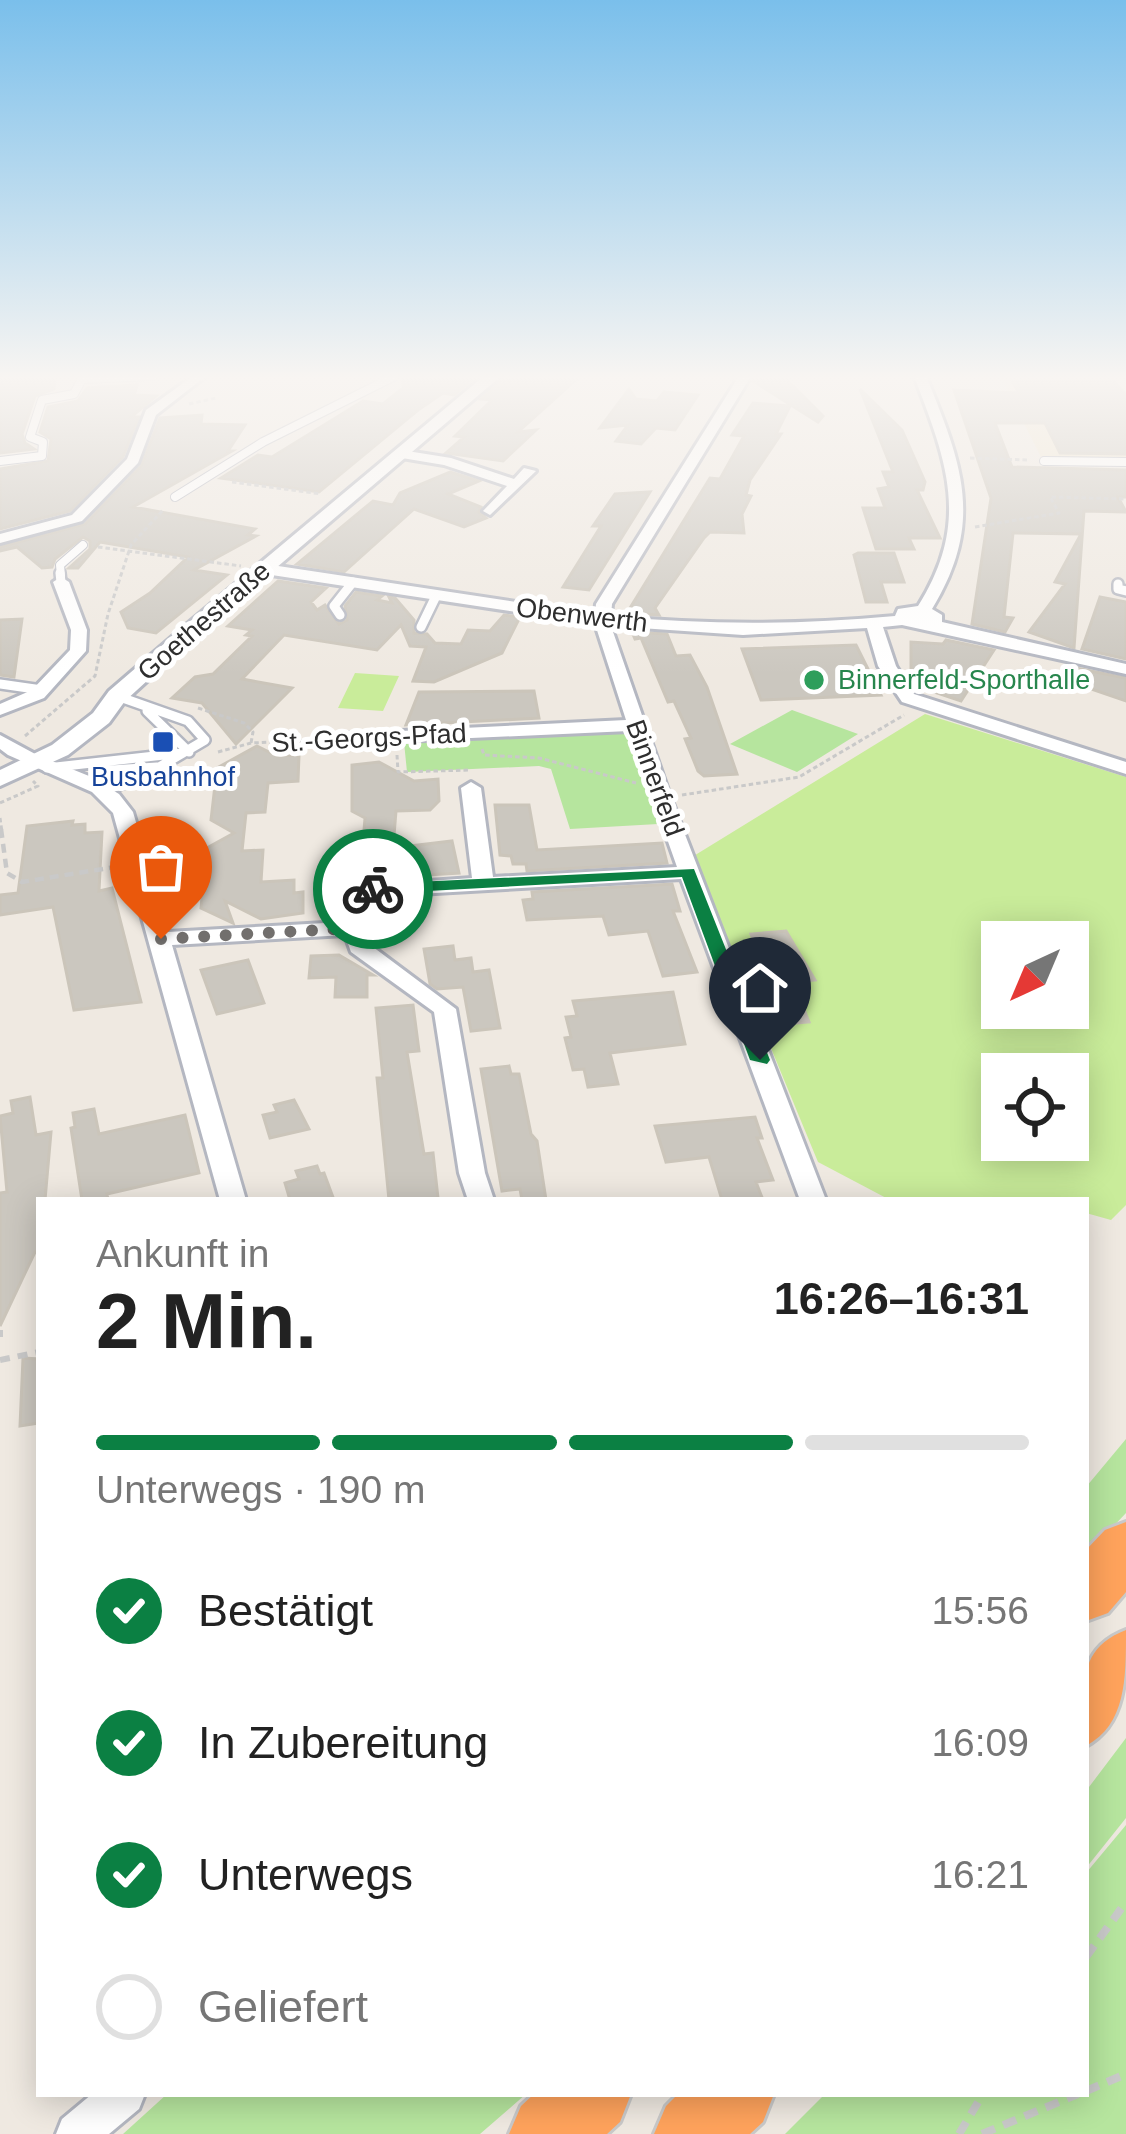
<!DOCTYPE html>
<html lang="de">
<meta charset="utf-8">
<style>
:root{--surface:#fff;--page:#f2f2f2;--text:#222;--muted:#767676;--line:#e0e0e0;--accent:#0b8043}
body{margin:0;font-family:Helvetica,sans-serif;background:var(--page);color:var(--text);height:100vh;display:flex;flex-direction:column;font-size:45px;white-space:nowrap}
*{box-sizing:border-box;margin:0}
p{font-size:39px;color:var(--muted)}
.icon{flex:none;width:66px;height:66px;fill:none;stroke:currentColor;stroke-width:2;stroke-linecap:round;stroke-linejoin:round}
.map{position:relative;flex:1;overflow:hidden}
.details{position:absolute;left:36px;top:1197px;width:1053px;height:900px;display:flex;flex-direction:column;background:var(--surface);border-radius:0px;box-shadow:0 6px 30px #0003}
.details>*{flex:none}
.needle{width:78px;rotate:224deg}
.controls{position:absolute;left:981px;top:921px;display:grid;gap:24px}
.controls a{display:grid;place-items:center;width:108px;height:108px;border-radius:0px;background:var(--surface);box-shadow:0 6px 30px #0003;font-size:60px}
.pin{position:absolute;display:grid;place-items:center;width:102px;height:102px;color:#fff;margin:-123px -51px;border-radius:50% 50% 50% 0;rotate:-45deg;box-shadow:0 0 12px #0007}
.pin .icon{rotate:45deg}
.courier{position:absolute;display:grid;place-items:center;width:120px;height:120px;margin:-60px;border:9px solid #0b8043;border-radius:50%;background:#fff;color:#222;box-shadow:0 3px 15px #0007}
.headline em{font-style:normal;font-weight:700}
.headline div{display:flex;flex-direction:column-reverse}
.headline{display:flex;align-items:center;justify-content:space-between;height:204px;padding:0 60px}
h1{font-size:78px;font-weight:700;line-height:90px}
.bar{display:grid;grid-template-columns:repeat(4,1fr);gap:18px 12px;align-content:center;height:144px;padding:0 60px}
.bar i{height:15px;border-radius:9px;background:var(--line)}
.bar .on{background:var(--accent)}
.bar p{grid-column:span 4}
ol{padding:0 60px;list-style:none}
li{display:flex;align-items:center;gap:36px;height:132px}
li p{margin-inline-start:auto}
li .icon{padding:12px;border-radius:50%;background:var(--accent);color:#fff;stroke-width:4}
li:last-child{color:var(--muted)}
li i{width:66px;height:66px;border:6px solid var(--line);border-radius:50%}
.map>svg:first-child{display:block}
</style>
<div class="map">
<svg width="1126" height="2134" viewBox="0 0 1126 2134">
<rect width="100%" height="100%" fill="#efe9e1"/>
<!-- education -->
<path fill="#f0e6d1" d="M1000 376 1126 378V461L1042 459Z"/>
<!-- green -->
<path fill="#b6e59e" d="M792 710 858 734 797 772 730 744Z
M629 729 658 824 570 829 551 769 539 766 407 772 404 742Z
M1126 1439V1513L1086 1555V1487Z
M1126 1738V1818L1086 1868V1791Z
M1126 1825V2134H785L825 2094H1086V1873Z
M167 2094H526L480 2134H123Z"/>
<!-- pitch -->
<path fill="#c9ec9a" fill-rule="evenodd" d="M355 673 399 676 383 711 338 708Z
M925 714 1126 777V1205L1111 1220 1086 1213V1200H890L818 1162 692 857ZM1002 942H1068V1008H1002ZM1002 1074H1068V1140H1002Z"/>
<!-- building -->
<path fill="#cbc7bf" stroke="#cbc5ba" stroke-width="3" d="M0 376H55L54 389 35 396 22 434 25 443 34 449 0 453Z
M403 376H477L454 395 443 393 418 410 319 492 221 478 258 455 272 457 363 401 383 404 403 388Z
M505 376H580L518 432 536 430 503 461 446 453 464 437 455 436 492 400 481 399Z
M755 376H783L823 416 818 422 753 381Z
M1012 381H1113L1126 395V454L1060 453 1045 423H995L1012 467 1126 470V497H1118L1126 512 1084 511 1074 648 1029 632 1065 584 1055 582 1081 534 1013 533 1004 617 1013 618 1005 632 972 624 991 498 954 390 1019 393Z
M137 385 134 395 156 396 131 417H139L123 457 70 511 0 529V469L48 461 51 439 40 432 48 407 78 401 87 388Z
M629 389 636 399 657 401 664 392 698 395 675 430 656 428 641 444 616 441 628 425 600 428Z
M860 389 902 430 925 482 923 490H917L940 538H909L914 549H876L863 508H885L878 489 889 487 883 472H893Z
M753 403 790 406 776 434H781L750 480 746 495 751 496 742 514 744 533 710 532 704 538 655 608 659 615 627 613 710 478 720 479 744 436 732 435Z
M202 415 201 424 245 425 228 451H232L133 507 255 529 248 535 256 536 194 570 227 575 156 633 128 628 121 612 150 593 188 557 100 542 78 568H69L90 549V541L83 537 55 559 52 567 42 568 17 547 0 551V547L85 524 141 466 160 418Z
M450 472 479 481 448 494 481 507 479 512 486 518 464 527 414 509 344 572 297 564 373 501 393 505 400 493Z
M650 492 589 590 563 587 601 526H593L615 494Z
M858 553H894L904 582H881L887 602H866L854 555Z
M278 581 326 588 311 602 317 610 325 605 339 624 347 620 345 606 356 592 382 596 377 600 392 603 389 597 395 598 414 620V633L427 634 435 643 461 644 468 630 490 631 504 615 520 617 502 653 434 682 413 681 426 647 410 646 401 625 377 650 284 635 242 679 292 688 236 744 202 703 172 698 195 677 213 674 252 636 246 635 252 630 228 626Z
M1100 597 1126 602V659L1082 649Z
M22 619 14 677 0 675V620Z
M632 632 667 634 676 656 690 655 707 687 737 774 704 776 698 771 685 739 691 738 674 701 668 702 641 638 635 639Z
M946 640 994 650 961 701 934 692 953 676 911 673V642L943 644Z
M856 645 881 695 761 700 742 649Z
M1076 668 1126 678V701L1071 682Z
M534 691 539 718 406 725 419 692Z
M257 746 277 756 299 755 298 781 268 783 265 812 246 813 242 851 263 850 261 882 294 880V893L303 892V913L261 919 225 901 233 923 201 908 207 848 234 833 211 820 217 768Z
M379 762 414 781 438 779 439 801 430 810 396 811 393 848 452 841 459 873 360 879 365 818 352 811V765Z
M495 805H529L537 850 662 843 667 863 527 871 526 864H513L511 856 500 855Z
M73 821 72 825 85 824V833L102 832 99 891 112 888 141 1002 74 1010 53 907 0 915V895L18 893 27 826Z
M672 884 680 911H673L697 972 663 976 648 931 609 935 603 916 527 920 523 900 533 899 532 892Z
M786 931 815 980 793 982 809 1022 785 1024 751 934Z
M453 946 455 960 471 958 473 972 489 970 500 1028 471 1031 463 987 437 989 430 984 424 949Z
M339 955 373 975H367V997H335L336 977 309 978 311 956Z
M248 960 264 1003 217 1014 201 970Z
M673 992 685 1044 610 1053 618 1084 588 1087 584 1069 573 1070 565 1038 571 1037 566 1017 577 1016 573 1001Z
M413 1005 419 1051 407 1052 424 1154 433 1153 438 1198 389 1200 377 1078H383L376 1008Z
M509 1066 511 1074H519L531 1134 537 1141 546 1200H522L520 1189 502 1191 481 1069Z
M30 1097 36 1135 51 1132 45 1200H39V1253L35 1252 0 1326V1193L7 1192 0 1116 13 1113 11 1101Z
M294 1100 309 1129 270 1138 263 1115 277 1112 274 1105Z
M94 1109 99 1134 185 1115 199 1173 107 1194 108 1200H82L71 1128 75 1127 73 1113Z
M755 1117 762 1138H757L773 1180 756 1182 763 1200H722L709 1157 666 1162 655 1126Z
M317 1166 320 1174 324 1173 334 1200H290L285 1183 299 1179 296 1171Z
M23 1358 39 1359V1423L20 1426Z"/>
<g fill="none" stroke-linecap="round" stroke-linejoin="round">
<defs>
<path id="service-far1" d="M0 461 42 456 43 442 30 437 42 400 74 394 82 379 153 376
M1044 461 1126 462
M175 497 263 442 395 376
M61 576 60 565 83 545"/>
<path id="service" d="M60 573 61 582
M1118 584V589L1126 591
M340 615 334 606 353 582
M421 627 436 596
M0 684 42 690
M147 711 189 752
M47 768 182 753
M97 771 157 767
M103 791 144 776 205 740 188 721 117 696"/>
<path id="minor" d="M193 376H206L156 415 138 463 82 521 0 543V534L72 515 127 459 146 410Z
M739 376H751L612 604 611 616C706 625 800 625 895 616L898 609 918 606C971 522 947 462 914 376H926C962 464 985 522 932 609L942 615V622L1126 664V674L902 625 883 627 896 666 914 694 1126 762V774L902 702 878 666 867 628 743 635 611 626 669 793 826 1200H800L681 879 365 897V928L369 944 456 1009 485 1173 494 1200H468L459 1173 434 1012 351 952 345 935 172 945 246 1200H220L113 813 92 792 8 755 0 749V735L37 755 89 776 119 794 133 812 168 932 343 922 345 894 358 886 472 878 461 788 471 782 481 788 493 877 677 867 629 731 338 744 329 739 338 734 626 720 595 624 265 574 257 569 265 564 595 614 596 604Z
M401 450 451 458 514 479 524 468 536 471 490 515 483 511 507 486 444 465 396 457V451Z
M61 577 69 582 87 630 86 651 44 698 0 715V704L32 690 70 650 71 630 53 582Z
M92 2094H145L139 2109 109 2134H56L62 2119Z"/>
<path id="tertiary" d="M484 376H501L194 638 125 701 109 723 68 755 0 786V770L52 745 93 713 109 691 180 630Z"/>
<path id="motorway" d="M1126 1522V1592L1108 1613 1086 1621V1550L1105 1530Z
M1126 1630C1126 1680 1126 1724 1086 1746 1086 1696 1071 1651 1126 1630Z
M534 2094H631L620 2122 607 2134H509L521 2106Z
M678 2094H774L763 2122 750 2134H654L666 2106Z"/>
</defs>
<!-- service-far1 casing -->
<use href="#service-far1" stroke="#b4b7c1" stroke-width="10"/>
<!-- service casing -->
<use href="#service" stroke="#b4b7c1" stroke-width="14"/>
<!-- minor casing -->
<use href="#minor" stroke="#b4b7c1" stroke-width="6"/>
<!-- tertiary casing -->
<use href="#tertiary" stroke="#b4b7c1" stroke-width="6"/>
<!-- motorway casing -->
<use href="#motorway" stroke="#c9c9c9" stroke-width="6"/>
<!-- path-far3 -->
<path stroke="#c9c9c9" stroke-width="3" stroke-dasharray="4.5 3" stroke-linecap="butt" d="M444 376 462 378
M189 404 216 398
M970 458 1030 460
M232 482 321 494
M975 527 1059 513 1050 497 1126 499
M98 547 241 566
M198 708 244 723 253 732 251 743
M25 736 95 676 108 614 131 545 163 510
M482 749 484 755 539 758 636 783
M218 752 251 743 319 740
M397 755 398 772 470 770
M682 795 799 777 904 715
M0 803 38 786 33 781
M0 818 2 832"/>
<!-- path-far2 -->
<path stroke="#c9c9c9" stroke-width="4.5" stroke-dasharray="9 6" stroke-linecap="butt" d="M1 829 7 873 22 882 115 867"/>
<!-- path-far1 -->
<path stroke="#c9c9c9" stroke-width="6" stroke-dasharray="10 8" stroke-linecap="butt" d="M0 1330V1337
M0 1360 39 1352"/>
<!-- path -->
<path stroke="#c9c9c9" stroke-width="8" stroke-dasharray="14 9" stroke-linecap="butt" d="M1086 1957 1126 1902
M1086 2091 1126 2074
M959 2134 983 2094
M982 2134 1078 2094"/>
<!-- service-far1 -->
<use href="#service-far1" stroke="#fff" stroke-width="8"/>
<!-- service -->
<use href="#service" stroke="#fff" stroke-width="9"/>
<!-- minor -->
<use href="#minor" fill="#fff" fill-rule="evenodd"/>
<!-- tertiary -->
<use href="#tertiary" fill="#fff" fill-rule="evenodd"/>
<!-- motorway -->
<use href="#motorway" fill="#ffa35c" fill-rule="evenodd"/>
</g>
<!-- sky -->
<linearGradient id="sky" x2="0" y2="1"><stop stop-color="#7abfeb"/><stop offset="0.56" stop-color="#f8f5f2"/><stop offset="1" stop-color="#f8f5f2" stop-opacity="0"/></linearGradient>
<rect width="1126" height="674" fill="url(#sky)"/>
<!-- route -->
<path fill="#0b8043" d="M694 869 770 1060 767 1064 750 1060 682 877 373 894 365 889 373 884Z"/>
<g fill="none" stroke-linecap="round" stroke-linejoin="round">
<!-- done -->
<path stroke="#726f6d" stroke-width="12" stroke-dasharray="0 21.6" d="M161 939 354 928 355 894 373 889"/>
</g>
<!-- markers -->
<circle fill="#2e9e5b" stroke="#fff" stroke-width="4.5" cx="814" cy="680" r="12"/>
<rect fill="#1a4fb4" stroke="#fff" stroke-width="4.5" x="151" y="730" width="24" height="24" rx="6"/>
<g text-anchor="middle" stroke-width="10" stroke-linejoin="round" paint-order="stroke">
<!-- far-street labels -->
<g font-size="27" fill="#2e2e2e" stroke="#fff">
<text transform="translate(582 615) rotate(7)" y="9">Obenwerth</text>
<text transform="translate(204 621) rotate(-41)" y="9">Goethestraße</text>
<text transform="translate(369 738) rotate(-3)" y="9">St.-Georgs-Pfad</text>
<text transform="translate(655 778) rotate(70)" y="9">Binnerfeld</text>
</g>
<!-- far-leisure labels -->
<g font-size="27" fill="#27864d" stroke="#fff" text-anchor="start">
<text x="838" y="689">Binnerfeld-Sporthalle</text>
</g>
<!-- far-transit labels -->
<g font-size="27" fill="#164399" stroke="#fff">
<text x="163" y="786">Busbahnhof</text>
</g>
</g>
</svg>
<div class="controls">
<a><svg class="needle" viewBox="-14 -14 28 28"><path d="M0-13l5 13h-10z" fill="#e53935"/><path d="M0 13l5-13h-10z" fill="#767676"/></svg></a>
<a><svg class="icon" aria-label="locate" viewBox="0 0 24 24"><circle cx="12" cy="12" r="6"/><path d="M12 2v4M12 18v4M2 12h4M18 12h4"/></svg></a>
</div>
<div class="pin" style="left:161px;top:939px;background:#ea580c"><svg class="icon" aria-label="bag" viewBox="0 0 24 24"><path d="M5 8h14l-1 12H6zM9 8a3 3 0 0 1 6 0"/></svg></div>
<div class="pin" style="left:760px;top:1060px;background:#1f2937"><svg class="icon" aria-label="home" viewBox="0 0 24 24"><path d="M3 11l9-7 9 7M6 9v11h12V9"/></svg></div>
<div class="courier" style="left:373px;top:889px"><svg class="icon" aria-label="bike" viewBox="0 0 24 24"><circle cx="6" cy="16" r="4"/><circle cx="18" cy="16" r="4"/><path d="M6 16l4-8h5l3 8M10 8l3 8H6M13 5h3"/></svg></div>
<section class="details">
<div class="headline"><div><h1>2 Min.</h1><p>Ankunft in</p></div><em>16:26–16:31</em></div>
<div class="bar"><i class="on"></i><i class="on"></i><i class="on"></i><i></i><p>Unterwegs · 190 m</p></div>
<ol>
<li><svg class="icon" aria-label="check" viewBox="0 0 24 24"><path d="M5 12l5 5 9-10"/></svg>Bestätigt<p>15:56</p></li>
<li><svg class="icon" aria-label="check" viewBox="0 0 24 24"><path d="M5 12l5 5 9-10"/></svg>In Zubereitung<p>16:09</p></li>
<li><svg class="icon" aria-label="check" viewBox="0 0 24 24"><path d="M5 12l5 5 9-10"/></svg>Unterwegs<p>16:21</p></li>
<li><i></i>Geliefert</li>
</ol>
</section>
</div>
